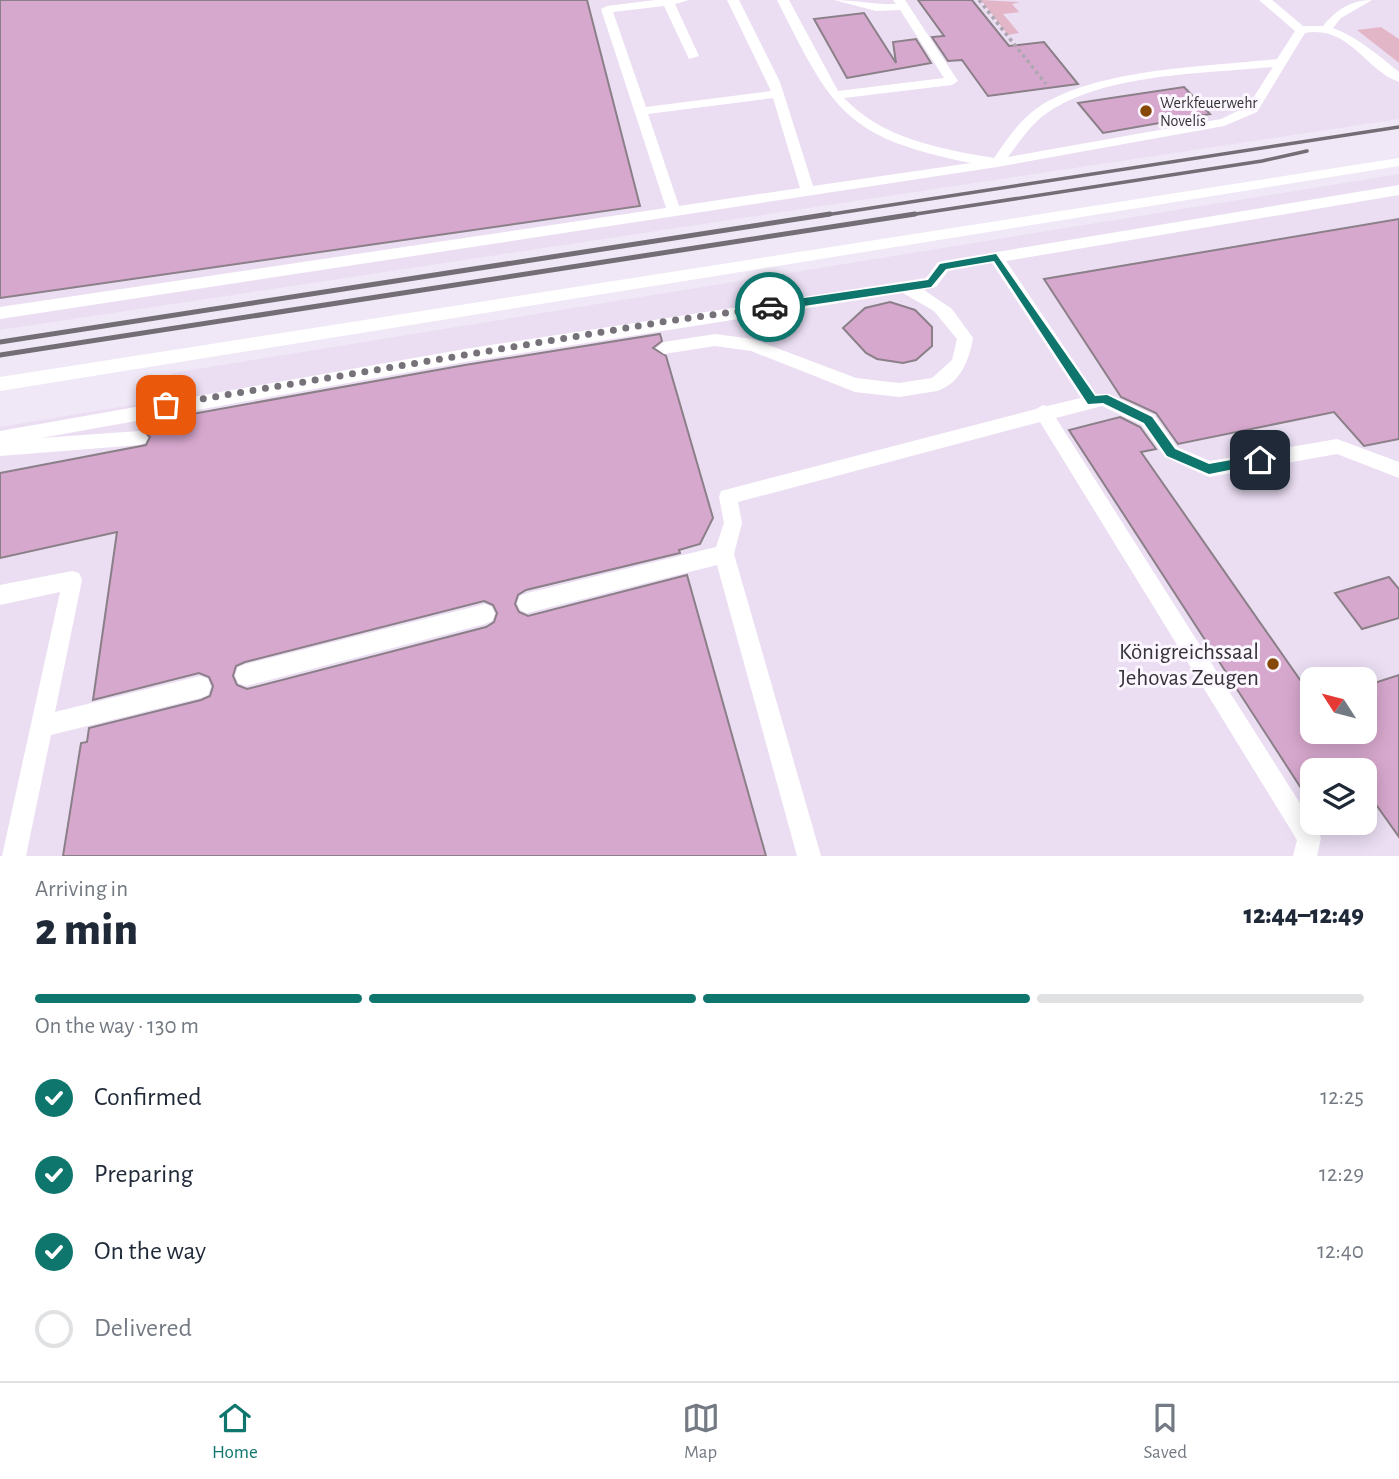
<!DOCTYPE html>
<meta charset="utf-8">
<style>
:root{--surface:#fff;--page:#f6f6f7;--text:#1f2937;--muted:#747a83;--line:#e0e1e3;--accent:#0f766e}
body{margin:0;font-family:"Alegreya Sans",sans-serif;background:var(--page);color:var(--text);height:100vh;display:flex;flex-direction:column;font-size:26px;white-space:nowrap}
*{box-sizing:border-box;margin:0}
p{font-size:23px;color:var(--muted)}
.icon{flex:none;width:38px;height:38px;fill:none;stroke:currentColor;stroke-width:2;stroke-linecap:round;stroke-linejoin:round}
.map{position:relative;height:856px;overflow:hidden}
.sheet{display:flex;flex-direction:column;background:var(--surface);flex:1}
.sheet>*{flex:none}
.needle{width:46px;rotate:306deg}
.tools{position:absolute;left:1300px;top:667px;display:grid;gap:14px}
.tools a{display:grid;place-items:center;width:77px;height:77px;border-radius:14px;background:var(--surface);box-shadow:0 4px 18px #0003;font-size:35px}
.pin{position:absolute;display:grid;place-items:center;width:60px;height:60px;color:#fff;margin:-30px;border-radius:14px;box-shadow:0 4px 10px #0006}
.courier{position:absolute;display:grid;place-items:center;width:70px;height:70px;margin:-35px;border:5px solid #0f766e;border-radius:50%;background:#fff;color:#222;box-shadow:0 2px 9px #0007}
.headline em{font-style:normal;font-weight:800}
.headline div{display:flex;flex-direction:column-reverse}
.headline{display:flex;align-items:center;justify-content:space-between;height:119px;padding:0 35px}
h1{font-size:46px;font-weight:800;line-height:52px}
.bar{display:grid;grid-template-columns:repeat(4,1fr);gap:10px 7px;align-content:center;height:84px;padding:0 35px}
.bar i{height:9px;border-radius:5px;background:var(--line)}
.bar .active{background:var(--accent)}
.bar p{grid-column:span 4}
ol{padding:0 35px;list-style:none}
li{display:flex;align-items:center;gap:21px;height:77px}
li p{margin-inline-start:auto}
li .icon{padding:7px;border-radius:50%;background:var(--accent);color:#fff;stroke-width:4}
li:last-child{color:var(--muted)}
li i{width:38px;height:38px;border:4px solid var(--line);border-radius:50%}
.dock{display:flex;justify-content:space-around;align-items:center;height:98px;border-top:2px solid var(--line);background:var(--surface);font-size:19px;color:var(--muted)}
.dock a{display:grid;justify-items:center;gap:4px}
.dock .active{color:var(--accent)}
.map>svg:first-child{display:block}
</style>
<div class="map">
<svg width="1399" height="856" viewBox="0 0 1399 856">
<rect width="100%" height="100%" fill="#f0e8f6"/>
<!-- built -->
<path fill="#ebdef3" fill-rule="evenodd" d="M0 0H1399V39L1381 27 1358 30 1399 63V119L0 330Z
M1399 174V856H0V427L167 399 172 373ZM1312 679H1365V732H1312ZM1312 770H1365V822H1312Z"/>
<!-- green -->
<path fill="#e2b6c6" d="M981 0 1020 2 1012 4 1019 12 1003 14 1019 33 1008 35Z
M1381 27 1399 39V63L1357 30Z"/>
<!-- building -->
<path fill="#d7a8ce" stroke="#8b7f88" stroke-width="2" fill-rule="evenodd" d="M0 0H587L640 206 0 298Z
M918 0H972L1009 46 1044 42 1078 84 988 96 962 60 948 61 932 37 944 36Z
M864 13 896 63 893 42 916 39 931 63 847 78 814 19Z
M1184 87 1210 114 1103 133 1078 103Z
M1399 219V439L1364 446 1334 412 1178 444 1156 413 1121 397 1044 279Z
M890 302 915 310 932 327V346L916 360 903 363 877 359 866 353 843 328 865 308Z
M660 334 662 341 653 348 666 356 713 518 700 544 679 550 680 553 526 590 518 595 515 604 519 612 528 616 687 575 766 856H63L81 743 87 742 89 728 201 700 210 696 213 686 209 677 199 673 93 700 117 532 0 558V473L146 445 150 437 141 429 142 423 465 365ZM484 601 493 605 497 613 494 622 486 627 247 689 237 685 233 676 236 666 245 662Z
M1120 417 1140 427 1156 449 1141 452 1312 697V732H1365V686L1399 675V837L1365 789V770H1312V805L1069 430Z
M1389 577 1399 589V618L1362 629 1335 593Z"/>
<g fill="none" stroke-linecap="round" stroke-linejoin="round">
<!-- path -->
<path stroke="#aea7b2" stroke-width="3.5" stroke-dasharray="3.5 3.5" stroke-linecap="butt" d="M979 0 1046 84"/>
<!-- lane -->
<path fill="#fff" fill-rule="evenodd" d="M655 0H689L675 4 699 56 689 59 664 6 613 12 646 107 771 91 727 0H739L780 82 813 186 971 163C845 138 832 110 777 0H789L838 91 944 78 900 10 876 11 834 0C855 0 875 5 896 4L893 0H905L958 81 952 85 844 98C883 139 940 149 994 158 1006 141 1018 122 1036 109 1093 68 1208 67 1277 59L1295 31 1259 0H1272L1303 26H1323C1336 10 1351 0 1372 0L1341 18 1333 28C1359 38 1378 55 1399 72V82C1365 70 1349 25 1305 33L1257 112 1224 126 997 167 0 319V307L666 208 601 9 607 6ZM1273 67 1248 106 1221 119 1008 157C1020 141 1031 124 1047 113 1106 73 1204 74 1273 67ZM773 98 800 188 679 206 648 114Z
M1399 158V166L0 391V377Z
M1399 185V195L1006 261 1096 394H1109L1154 415 1177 447 1210 461 1337 439 1399 462V478L1337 454 1209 477 1165 457 1142 425 1102 406 1056 418 1317 830 1321 838 1317 856H1293L1297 840 1040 422 738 502 742 523 734 554 821 856H797L717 565 527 613 520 610 517 603 520 596 527 593 716 547 724 523 719 497 721 491 1036 409 1043 405 1047 406 1081 398 992 263 948 271 936 287 924 290 952 309 973 338C969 360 961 383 937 391L899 397 855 392 751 351 715 346 664 354 656 348 664 342 715 334 753 339 856 378 899 383 932 378 952 360 957 339 934 311 903 293 465 362 41 438 139 431 145 433 148 438 145 443 139 445 0 456V431L465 349 926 278 938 262 943 261Z
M72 571 79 573 82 580 55 712 200 676 208 679 211 687 208 695 200 698 51 735 26 856H2L60 592 0 605V585Z
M485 604 492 607 495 614 492 621 485 624 246 686 238 683 235 675 238 667 246 664Z"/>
<!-- rail-far1 -->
<path stroke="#736e76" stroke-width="3.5" d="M819 216 1399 127
M903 216 1262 161 1307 151"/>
<!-- rail -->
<path stroke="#736e76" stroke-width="5" d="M0 342 830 214
M0 355 915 214"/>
</g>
<!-- route -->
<path fill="#0f766e" d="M996 254 1095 396 1107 395 1152 417 1175 449 1209 464 1260 455 1266 460 1264 463 1209 474 1167 456 1144 423 1103 403 1088 404 994 261 946 269 931 287 770 311 765 307 770 303 928 280 940 264Z"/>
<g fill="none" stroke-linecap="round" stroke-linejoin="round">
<!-- done -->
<path stroke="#77727a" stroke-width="7" stroke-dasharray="0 12.6" d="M166 405 668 321 770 307"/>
</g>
<!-- markers -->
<g fill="#864908" stroke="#fbf6ff" stroke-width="2.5">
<circle cx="1146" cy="111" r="7"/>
<circle cx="1273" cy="664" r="7"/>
</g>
<g text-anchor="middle" stroke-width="6" stroke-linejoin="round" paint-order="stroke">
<!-- far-poi labels -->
<g font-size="16" fill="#363338" stroke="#fbf6ff" text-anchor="start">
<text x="1160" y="108">Werkfeuerwehr<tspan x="1160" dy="18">Novelis</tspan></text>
</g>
<!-- near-poi labels -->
<g font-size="23" fill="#363338" stroke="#fbf6ff" text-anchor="end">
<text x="1259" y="659">Königreichssaal<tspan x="1259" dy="26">Jehovas Zeugen</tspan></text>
</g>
</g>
</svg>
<div class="tools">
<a><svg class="needle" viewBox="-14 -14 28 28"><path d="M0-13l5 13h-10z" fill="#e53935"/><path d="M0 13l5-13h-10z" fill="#747a83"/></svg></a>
<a><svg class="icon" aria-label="layers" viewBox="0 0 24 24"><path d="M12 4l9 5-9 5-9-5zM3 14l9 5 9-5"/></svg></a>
</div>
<div class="pin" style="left:166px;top:405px;background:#ea580c"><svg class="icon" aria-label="bag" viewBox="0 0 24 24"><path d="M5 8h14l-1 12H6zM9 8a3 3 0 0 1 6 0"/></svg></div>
<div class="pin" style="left:1260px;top:460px;background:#1f2937"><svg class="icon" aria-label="home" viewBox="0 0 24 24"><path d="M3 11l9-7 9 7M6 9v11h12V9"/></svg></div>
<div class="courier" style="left:770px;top:307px"><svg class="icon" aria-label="car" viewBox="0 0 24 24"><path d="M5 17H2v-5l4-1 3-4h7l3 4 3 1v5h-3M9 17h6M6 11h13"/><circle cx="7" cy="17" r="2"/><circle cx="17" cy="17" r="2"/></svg></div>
</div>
<section class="sheet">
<div class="headline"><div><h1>2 min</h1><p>Arriving in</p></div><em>12:44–12:49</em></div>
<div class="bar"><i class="active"></i><i class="active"></i><i class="active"></i><i></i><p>On the way · 130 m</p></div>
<ol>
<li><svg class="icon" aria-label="check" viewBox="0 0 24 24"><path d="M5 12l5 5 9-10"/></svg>Confirmed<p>12:25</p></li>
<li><svg class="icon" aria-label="check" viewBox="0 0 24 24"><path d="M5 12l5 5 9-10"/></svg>Preparing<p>12:29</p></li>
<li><svg class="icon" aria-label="check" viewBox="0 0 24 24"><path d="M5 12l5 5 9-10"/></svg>On the way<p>12:40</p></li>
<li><i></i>Delivered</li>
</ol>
</section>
<nav class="dock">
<a class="active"><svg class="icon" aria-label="home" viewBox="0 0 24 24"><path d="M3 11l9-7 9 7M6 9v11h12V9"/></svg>Home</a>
<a><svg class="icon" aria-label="map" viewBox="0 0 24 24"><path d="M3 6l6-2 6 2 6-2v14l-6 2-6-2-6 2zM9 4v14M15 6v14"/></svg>Map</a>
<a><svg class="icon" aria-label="saved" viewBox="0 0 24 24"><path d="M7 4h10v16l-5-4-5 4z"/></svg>Saved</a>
</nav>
